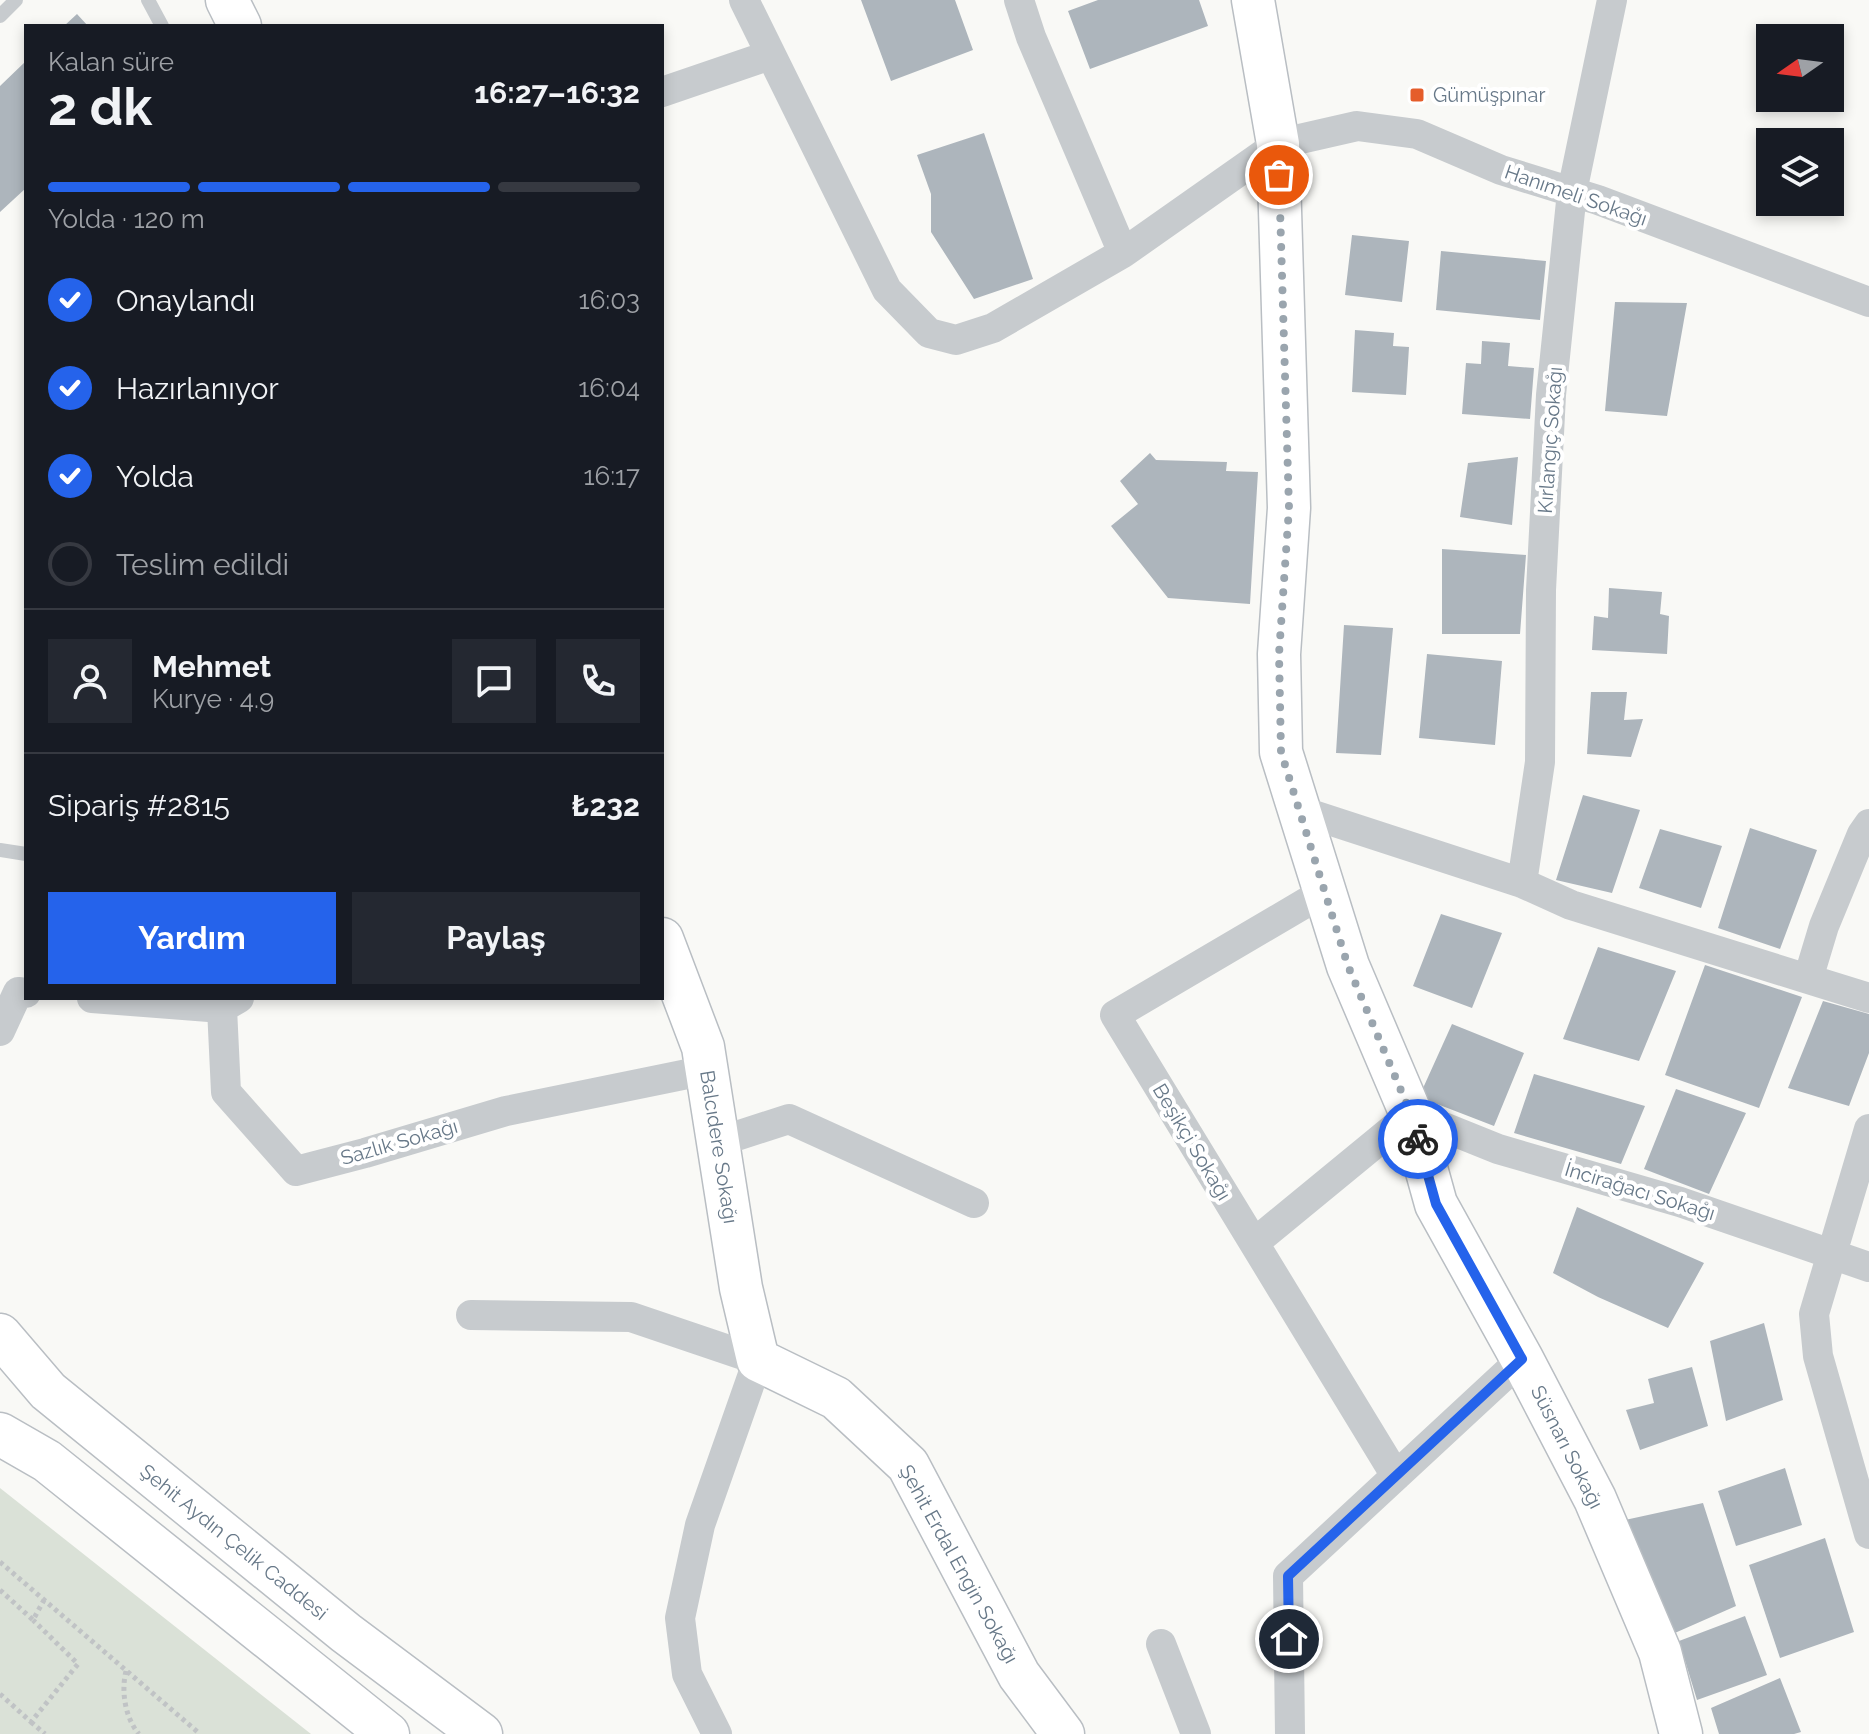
<!DOCTYPE html>
<html lang="tr">
<meta charset="utf-8">
<style>
:root{--surface:#171b24;--page:#242831;--text:#f1f3f6;--muted:#9ea1a6;--line:#363941;--accent:#2563eb}
body{margin:0;font-family:Raleway,sans-serif;background:var(--page);color:var(--text);height:100vh;display:flex;flex-direction:column;font-size:30px;white-space:nowrap}
*{box-sizing:border-box;margin:0}
p{font-size:26px;color:var(--muted)}
.icon{flex:none;width:44px;height:44px;fill:none;stroke:currentColor;stroke-width:2;stroke-linecap:round;stroke-linejoin:round}
.map{position:relative;flex:1;overflow:hidden}
.sheet{position:absolute;left:24px;top:24px;width:640px;height:976px;display:flex;flex-direction:column;background:var(--surface);border-radius:0px;box-shadow:0 4px 12px #0003}
.sheet>*{flex:none}
.needle{width:52px;rotate:256deg}
.fabs{position:absolute;left:1756px;top:24px;display:grid;gap:16px}
.fabs a{display:grid;place-items:center;width:88px;height:88px;border-radius:0px;background:var(--surface);box-shadow:0 4px 12px #0003;font-size:40px}
.pin{position:absolute;display:grid;place-items:center;width:68px;height:68px;color:#fff;margin:-34px;border:4px solid #fff;border-radius:50%;box-shadow:0 2px 8px #0007}
.courier{position:absolute;display:grid;place-items:center;width:80px;height:80px;margin:-40px;border:6px solid #2563eb;border-radius:50%;background:#fff;color:#222;box-shadow:0 2px 10px #0007}
.summary em{font-style:normal;font-weight:700}
.summary div{display:flex;flex-direction:column-reverse}
.summary{display:flex;align-items:center;justify-content:space-between;height:136px;padding:0 24px}
h1{font-size:52px;font-weight:700;line-height:60px}
.bar{display:grid;grid-template-columns:repeat(4,1fr);gap:12px 8px;align-content:center;height:96px;padding:0 24px}
.bar i{height:10px;border-radius:6px;background:var(--line)}
.bar .current{background:var(--accent)}
.bar p{grid-column:span 4}
.line{display:flex;align-items:center;gap:20px;padding:0 24px;border-top:2px solid var(--line)}
.line div{flex:1}
.round{display:grid;place-items:center;flex:none;width:84px;height:84px;border-radius:0px;background:var(--page)}
ol{padding:0 24px;list-style:none}
li{display:flex;align-items:center;gap:24px;height:88px}
li p{margin-inline-start:auto}
li .icon{padding:8px;border-radius:50%;background:var(--accent);color:#fff;stroke-width:4}
li:last-child{color:var(--muted)}
li i{width:44px;height:44px;border:4px solid var(--line);border-radius:50%}
.action{display:flex;gap:16px;margin-top:auto;padding:16px 24px}
.action a{flex:1;height:92px;border-radius:0px;background:var(--accent);color:#fff;font-size:32px;font-weight:700;line-height:92px;text-align:center}
.action a+a{background:var(--page);color:var(--text)}
.map>svg:first-child{display:block}
</style>
<div class="map">
<svg width="1869" height="1734" viewBox="0 0 1869 1734">
<rect width="100%" height="100%" fill="#f9f9f6"/>
<!-- green -->
<path fill="#dae1d7" d="M0 1488 311 1734H0Z"/>
<!-- building -->
<path fill="#adb5bc" d="M861 0H955L973 50 891 81Z
M1098 0H1199L1208 26 1090 69 1068 11Z
M77 14 88 26H64Z
M26 61V188L0 212V86Z
M984 133 1033 279 974 299 931 232V194L917 155Z
M1352 235 1409 241 1402 302 1345 295Z
M1441 251 1546 261 1540 320 1436 310Z
M1615 302 1687 303 1667 416 1605 411Z
M1355 330 1394 333 1393 346 1409 347 1406 395 1352 392Z
M1482 341 1510 343 1508 366 1534 368 1530 419 1462 414 1466 363 1481 364Z
M1150 453 1156 460 1227 462 1226 471 1258 472 1250 604 1168 598 1111 526 1138 504 1120 481Z
M1518 457 1512 525 1460 517 1468 463Z
M1442 549 1526 555 1520 634H1442Z
M1609 588 1662 592 1660 614 1669 616 1667 654 1592 650 1594 616 1608 618Z
M1344 625 1393 628 1381 755 1336 753Z
M1427 654 1502 661 1495 745 1419 738Z
M1591 692H1627L1624 720 1643 719 1631 757 1587 754Z
M1583 795 1640 810 1612 893 1556 880Z
M1750 828 1817 850 1780 949 1718 928Z
M1660 829 1722 846 1701 908 1639 888Z
M1441 914 1502 933 1472 1008 1413 986Z
M1598 947 1676 971 1639 1061 1563 1039Z
M1705 965 1802 997 1759 1108 1665 1075Z
M1823 1001 1869 1014V1053L1849 1106 1788 1088Z
M1452 1024 1524 1053 1494 1126 1419 1097Z
M1534 1074 1645 1106 1621 1164 1514 1133Z
M1676 1089 1746 1113 1709 1194 1644 1169Z
M1577 1207 1704 1263 1668 1328 1598 1297 1553 1273Z
M1764 1323 1783 1400 1726 1421 1710 1341Z
M1692 1367 1708 1426 1640 1450 1626 1410 1654 1403 1648 1379Z
M1785 1468 1802 1525 1736 1546 1718 1491Z
M1703 1503 1736 1606 1668 1636 1625 1520Z
M1825 1538 1854 1632 1780 1658 1749 1565Z
M1745 1616 1767 1675 1697 1700 1679 1641Z
M1780 1678 1801 1732 1794 1734H1719L1711 1708Z"/>
<g fill="none" stroke-linecap="round" stroke-linejoin="round">
<defs>
<path id="secondary" d="M227 0 240 26
M1253 0 1278 144 1289 508 1279 654 1281 752 1348 966 1411 1114 1436 1204 1522 1359 1595 1499 1660 1652 1681 1734
M662 939 703 1047 741 1288 758 1360 836 1398 908 1465 1019 1675 1063 1734
M0 1335 48 1391 346 1633 481 1734
M0 1434 47 1461 388 1734"/>
</defs>
<!-- secondary casing -->
<use href="#secondary" stroke="#b9bec3" stroke-width="45"/>
<!-- path -->
<path stroke="#c0c3c5" stroke-width="5" stroke-dasharray="4 4" stroke-linecap="butt" d="M0 1562 200 1734
M0 1590 33 1620 44 1600
M126 1671C121 1691 125 1718 139 1734
M0 1694 31 1722 78 1664 33 1620
M31 1722 45 1734"/>
<!-- lane -->
<path stroke="#c7cbce" stroke-width="14" d="M148 0 162 26
M0 16 16 0
M0 850 26 854"/>
<!-- street -->
<path stroke="#c7cbce" stroke-width="30" d="M744 0 887 290 929 333 956 340 993 328 1123 253 1278 144 1357 126 1417 134 1501 170 1598 200 1869 302
M1019 0 1031 37 1123 253
M662 92 770 55
M1298 810 1522 883 1571 905 1808 979 1824 926 1862 834 1869 824
M1522 883 1540 762 1541 590 1551 395 1572 192 1612 0
M1324 892 1115 1015 1396 1476
M1808 979 1869 998
M92 998 222 1008
M239 998 222 1008 226 1092 296 1171 365 1153 506 1111 707 1070
M0 1031 18 992 26 993
M1869 1129 1814 1314 1818 1356 1869 1534
M718 1142 789 1119 974 1203
M1254 1243 1411 1114 1498 1149 1680 1202 1869 1267
M471 1315 631 1317 758 1360 700 1525 680 1618 687 1674 717 1734
M1161 1644 1196 1734
M1290 1734 1288 1576 1522 1359"/>
<!-- secondary -->
<use href="#secondary" stroke="#fff" stroke-width="42"/>
</g>
<g fill="none" stroke-linecap="round" stroke-linejoin="round">
<!-- done -->
<path stroke="#9aa5ae" stroke-width="8" stroke-dasharray="0 14.4" d="M1279 175 1289 508 1279 654 1281 752 1348 966 1411 1114 1418 1139"/>
<!-- route -->
<path stroke="#2563eb" stroke-width="10" d="M1289 1639 1288 1576 1522 1359 1436 1204 1418 1139"/>
</g>
<!-- markers -->
<rect fill="#e55d2a" stroke="#fff" stroke-width="3" x="1409" y="87" width="16" height="16" rx="4"/>
<g text-anchor="middle" stroke-width="8" stroke-linejoin="round" paint-order="stroke">
<!-- poi labels -->
<g font-size="20" fill="#677888" stroke="#fff" text-anchor="start">
<text x="1433" y="102">Gümüşpınar</text>
</g>
<!-- street labels -->
<g font-size="20" fill="#677888" stroke="#fff">
<text transform="translate(1576 195) rotate(19)" y="7">Hanımeli Sokağı</text>
<text transform="translate(1550 440) rotate(-86)" y="7">Kırlangıç Sokağı</text>
<text transform="translate(399 1142) rotate(-16)" y="7">Sazlık Sokağı</text>
<text transform="translate(1192 1142) rotate(59)" y="7">Beşikçi Sokağı</text>
<text transform="translate(719 1147) rotate(81)" y="7">Balcıdere Sokağı</text>
<text transform="translate(1640 1191) rotate(17)" y="7">İncirağacı Sokağı</text>
<text transform="translate(1567 1447) rotate(63)" y="7">Süsnarı Sokağı</text>
<text transform="translate(234 1542) rotate(39)" y="7">Şehit Aydın Çelik Caddesi</text>
<text transform="translate(959 1564) rotate(61)" y="7">Şehit Erdal Engin Sokağı</text>
</g>
</g>
</svg>
<div class="fabs">
<a><svg class="needle" viewBox="-14 -14 28 28"><path d="M0-13l5 13h-10z" fill="#e53935"/><path d="M0 13l5-13h-10z" fill="#9ea1a6"/></svg></a>
<a><svg class="icon" aria-label="layers" viewBox="0 0 24 24"><path d="M12 4l9 5-9 5-9-5zM3 14l9 5 9-5"/></svg></a>
</div>
<div class="pin" style="left:1279px;top:175px;background:#ea580c"><svg class="icon" aria-label="bag" viewBox="0 0 24 24"><path d="M5 8h14l-1 12H6zM9 8a3 3 0 0 1 6 0"/></svg></div>
<div class="pin" style="left:1289px;top:1639px;background:#1f2937"><svg class="icon" aria-label="home" viewBox="0 0 24 24"><path d="M3 11l9-7 9 7M6 9v11h12V9"/></svg></div>
<div class="courier" style="left:1418px;top:1139px"><svg class="icon" aria-label="bike" viewBox="0 0 24 24"><circle cx="6" cy="16" r="4"/><circle cx="18" cy="16" r="4"/><path d="M6 16l4-8h5l3 8M10 8l3 8H6M13 5h3"/></svg></div>
<section class="sheet">
<div class="summary"><div><h1>2 dk</h1><p>Kalan süre</p></div><em>16:27–16:32</em></div>
<div class="bar"><i class="current"></i><i class="current"></i><i class="current"></i><i></i><p>Yolda · 120 m</p></div>
<ol>
<li><svg class="icon" aria-label="check" viewBox="0 0 24 24"><path d="M5 12l5 5 9-10"/></svg>Onaylandı<p>16:03</p></li>
<li><svg class="icon" aria-label="check" viewBox="0 0 24 24"><path d="M5 12l5 5 9-10"/></svg>Hazırlanıyor<p>16:04</p></li>
<li><svg class="icon" aria-label="check" viewBox="0 0 24 24"><path d="M5 12l5 5 9-10"/></svg>Yolda<p>16:17</p></li>
<li><i></i>Teslim edildi</li>
</ol>
<div class="line" style="height:144px"><a class="round"><svg class="icon" aria-label="person" viewBox="0 0 24 24"><circle cx="12" cy="8" r="4"/><path d="M4 21q1-7 8-7t8 7"/></svg></a><div><b>Mehmet</b><p>Kurye · 4.9</p></div><a class="round"><svg class="icon" aria-label="chat" viewBox="0 0 24 24"><path d="M4 5h16v11H9l-5 4z"/></svg></a><a class="round"><svg class="icon" aria-label="phone" viewBox="0 0 24 24"><path d="M5 4h4l2 5-3 2q2 4 5 5l2-3 5 2v4C11 20 4 13 5 4z"/></svg></a></div>
<div class="line" style="height:104px"><div>Sipariş #2815</div><b>₺232</b></div>
<div class="action"><a>Yardım</a><a>Paylaş</a></div>
</section>
</div>
